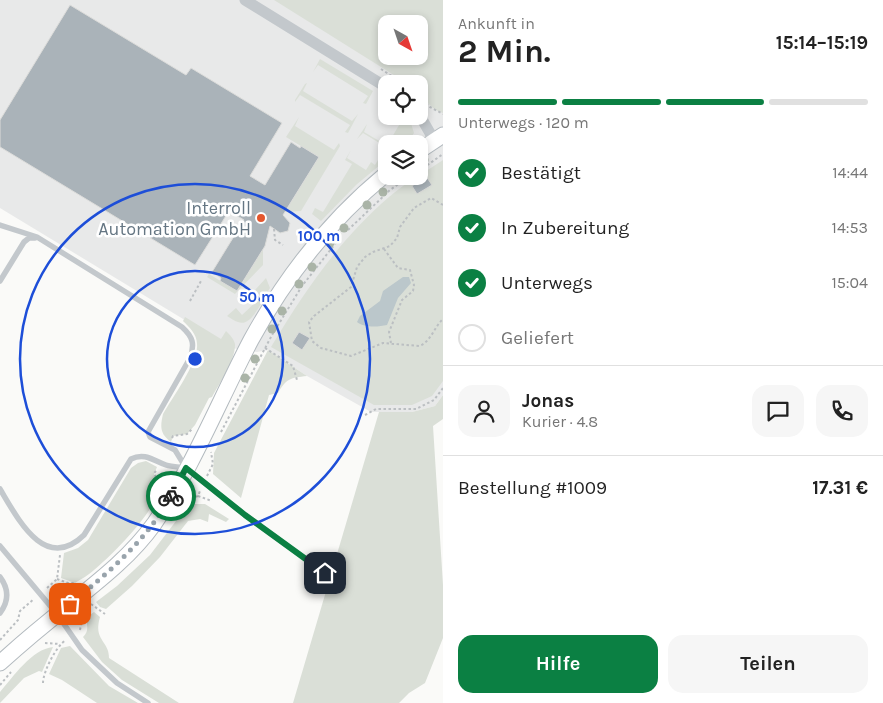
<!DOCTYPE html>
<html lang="de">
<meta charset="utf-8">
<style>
:root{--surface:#fff;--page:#f6f6f6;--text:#222;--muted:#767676;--line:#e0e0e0;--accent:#0b8043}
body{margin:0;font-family:Karla,sans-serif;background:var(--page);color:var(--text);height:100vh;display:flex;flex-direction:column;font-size:19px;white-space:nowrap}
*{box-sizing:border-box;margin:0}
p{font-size:16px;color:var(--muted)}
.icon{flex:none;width:28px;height:28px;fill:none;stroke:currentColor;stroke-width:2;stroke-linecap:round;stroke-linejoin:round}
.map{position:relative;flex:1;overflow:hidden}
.details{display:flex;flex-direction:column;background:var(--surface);width:440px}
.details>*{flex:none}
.needle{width:32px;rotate:140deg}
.buttons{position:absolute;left:378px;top:15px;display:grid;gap:10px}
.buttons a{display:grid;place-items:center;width:50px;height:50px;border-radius:10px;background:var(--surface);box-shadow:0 2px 8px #0003;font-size:25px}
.pin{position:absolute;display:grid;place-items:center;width:42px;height:42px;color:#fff;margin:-21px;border-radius:10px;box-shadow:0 2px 8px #0006}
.courier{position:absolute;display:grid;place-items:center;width:50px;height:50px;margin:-25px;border:4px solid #0b8043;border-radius:50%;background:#fff;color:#222;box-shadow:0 1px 6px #0007}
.summary em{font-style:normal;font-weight:700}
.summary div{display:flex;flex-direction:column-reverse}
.summary{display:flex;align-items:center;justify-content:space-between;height:85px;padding:0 15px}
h1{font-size:32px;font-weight:700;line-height:38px}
.bar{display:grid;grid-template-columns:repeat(4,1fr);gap:8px 5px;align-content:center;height:60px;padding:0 15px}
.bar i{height:6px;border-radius:4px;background:var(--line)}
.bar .current{background:var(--accent)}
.bar p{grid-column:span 4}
.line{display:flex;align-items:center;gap:12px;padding:0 15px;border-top:1px solid var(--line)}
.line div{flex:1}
.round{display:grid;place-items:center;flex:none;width:52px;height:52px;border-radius:15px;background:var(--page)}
ol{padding:0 15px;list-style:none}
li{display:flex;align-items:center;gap:15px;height:55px}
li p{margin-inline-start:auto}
li .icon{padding:5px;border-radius:50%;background:var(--accent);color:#fff;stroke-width:4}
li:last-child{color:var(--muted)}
li i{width:28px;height:28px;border:2px solid var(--line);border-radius:50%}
.cta{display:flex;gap:10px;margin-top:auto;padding:10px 15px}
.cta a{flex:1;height:58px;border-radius:15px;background:var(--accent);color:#fff;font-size:20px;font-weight:700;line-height:58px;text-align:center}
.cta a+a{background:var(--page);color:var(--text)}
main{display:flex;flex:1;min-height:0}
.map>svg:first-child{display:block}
</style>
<main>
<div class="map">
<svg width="443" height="703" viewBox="0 0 443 703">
<rect width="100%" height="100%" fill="#fafaf8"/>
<!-- built -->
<path fill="#e8e9e9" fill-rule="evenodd" d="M0 0H443V395L435 406 412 412H371L307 376 268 350 257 352 231 348 0 208ZM386 24H419V56H386ZM386 84H419V116H386ZM386 144H419V176H386Z"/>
<!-- green -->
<path fill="#dadfd7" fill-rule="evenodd" d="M274 0H443V113C433 111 426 100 419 93V84H408L405 82ZM386 24H419V56H386Z
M320 59 373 91 366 104 363 103 368 96 318 65 313 72Z
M307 83 303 91 352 121 358 114 348 133 345 132 350 125 300 95 295 102V100L305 84Z
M396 116H406L410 120 414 133 406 144H388L402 120Z
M299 117 295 126 334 150 339 143 340 146 301 211 285 212 319 157 286 137Z
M367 124 364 132 386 145V160L356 185 321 221 312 214 315 208 323 212 352 164 345 160 351 150 347 158 366 170 371 162 375 165 386 147 363 133 357 139Z
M443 160V381L432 396 412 405H374L271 347C304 292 340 239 389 197 405 183 425 172 443 160Z
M263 249V265L235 294 207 277 209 274 237 291Z
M266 278 270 288C263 298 252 328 238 322 234 321 231 318 227 316L236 308 242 315 261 297 255 290Z
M185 317 221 339 226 331C230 335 234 339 235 344 236 359 219 384 212 397L209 398 195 425 187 434 173 436 171 442C160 434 160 427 163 414 172 398 199 361 197 344 197 334 189 327 183 321Z
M268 350 307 376C290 378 287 378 278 393L269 395 241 498 213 474 214 453Z
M443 395V419L433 426 443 585V638L425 683 409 693 399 703H293L379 412H412L435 406Z
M146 461 157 467 154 474C156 477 159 481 159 484 162 506 111 556 94 570 89 575 81 579 75 583L61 578 64 553 78 548 88 540 131 468 138 463Z
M189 504H205L229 519 226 522 209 514 208 522 200 519 188 521 160 557 132 586 106 609 100 607 96 602 117 586 150 555Z
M94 612 100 617C93 641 109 640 109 658L179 703H159L122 680 102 662 83 637C90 630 86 626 87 617Z
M70 646 109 686 138 703H97L62 680 49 674 61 648Z
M53 647 42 672 39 671 24 678 0 703V692C13 677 32 649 53 647Z"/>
<!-- water -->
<path fill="#bbc7cb" d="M403 277H409L411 283 398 298 387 325C378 327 365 328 357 322L360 316 380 301 383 291Z"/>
<!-- building -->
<path fill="#aab3b9" stroke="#dcdcda" d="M70 5 186 75 191 68 282 123 250 176 265 185 291 142 300 148 301 146 319 157 283 215 290 223 288 231 280 233 270 226 265 246 237 291 220 281 221 278 212 272 244 220 229 211 195 265 0 147V120Z
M426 176 432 185 417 194 412 186Z
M299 332 310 338 302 350 292 343Z"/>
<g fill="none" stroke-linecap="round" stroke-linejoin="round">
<defs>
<path id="secondary" d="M419 151 443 135
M0 663C22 643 46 623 69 605 100 580 131 556 154 524 193 467 219 401 251 340 286 276 330 220 386 174"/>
</defs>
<!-- secondary casing -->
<use href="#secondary" stroke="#b3babf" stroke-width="17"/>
<!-- path -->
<path stroke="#bbbfc2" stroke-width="2" stroke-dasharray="2.5 2.5" stroke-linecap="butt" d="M381 69 404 84
M419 96 430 107 443 114
M419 171 443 154
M443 205 431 198 414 208 400 227 397 238 390 246 373 252 365 257 357 267 351 287 314 316 309 322 312 341 321 348 351 356 383 343 419 346C431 342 434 327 443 319
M274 229 275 240 283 245
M348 230 390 190 410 176
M384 249 398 268 410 270 414 285 413 291 402 300 389 332 391 343
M190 301 201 281
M265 348 293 366 297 380
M365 415 376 409H416L434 400 443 388
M221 432 272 335 302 286 335 244
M172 438 173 436 187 434 192 429
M156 471 154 473 159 484 158 492
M207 476 213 464 211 452
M198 496 212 501
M186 500 198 496 200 491
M57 579 68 583H74
M47 588 57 579 60 555
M91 604 105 614
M80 630 84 611
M0 640 18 620 20 611 34 599
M45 643 60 644
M43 683C43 672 56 646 66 640
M0 685 11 672"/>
<!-- lane -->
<path stroke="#c3c8cc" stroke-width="5.5" d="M0 225 37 237 182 327C193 337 195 344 190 358L148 432 150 437 175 450 186 468 245 515 325 573
M0 281 24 242 29 238H35
M0 489C18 519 45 573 84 535L131 459C145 452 154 461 166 465 172 467 180 467 186 468
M0 546 57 614 82 650 117 683 148 703
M0 577C9 589 9 601 0 613"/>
<!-- street -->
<path stroke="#c3c8cc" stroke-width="11" d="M245 0 386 87
M419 114 434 140"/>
<!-- secondary -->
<use href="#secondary" stroke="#fff" stroke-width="15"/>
</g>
<!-- trees -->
<g fill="#aab4a7">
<circle cx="424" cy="160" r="4.5"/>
<circle cx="383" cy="192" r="4.5"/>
<circle cx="367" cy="205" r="4.5"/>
<circle cx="344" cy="228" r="4.5"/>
<circle cx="330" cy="243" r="4.5"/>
<circle cx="312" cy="267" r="4.5"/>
<circle cx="299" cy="284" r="4.5"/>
<circle cx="282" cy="311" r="4.5"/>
<circle cx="272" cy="329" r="4.5"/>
<circle cx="255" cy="359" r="4.5"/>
<circle cx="245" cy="378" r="4.5"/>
</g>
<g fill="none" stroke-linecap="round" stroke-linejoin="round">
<!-- done -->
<path stroke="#99a4ac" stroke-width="5" stroke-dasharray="0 9" d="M70 604C109 572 146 541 171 496"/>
<!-- route -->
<path stroke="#0b8043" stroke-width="6" d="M171 496 186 468 245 515 325 573"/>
</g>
<!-- distance rings -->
<g fill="none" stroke="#1d4ed8" stroke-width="2.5">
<circle cx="195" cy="359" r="88"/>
<circle cx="195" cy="359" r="175"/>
</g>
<!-- markers -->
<circle fill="#e4572e" stroke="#fff" stroke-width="2" cx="261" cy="218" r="5"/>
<g text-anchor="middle" stroke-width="5" stroke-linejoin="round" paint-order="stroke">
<!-- poi labels -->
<g font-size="18" fill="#657683" stroke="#fff" text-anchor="end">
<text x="251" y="214">Interroll<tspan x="251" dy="21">Automation GmbH</tspan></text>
</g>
</g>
<circle cx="195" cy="359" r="8" fill="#1d4ed8" stroke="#fff" stroke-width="2.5"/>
<g font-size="15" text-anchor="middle" font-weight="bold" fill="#1d4ed8" stroke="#fff" stroke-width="5" stroke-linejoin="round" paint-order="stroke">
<text x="319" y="241">100 m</text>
<text x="257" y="302">50 m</text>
</g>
</svg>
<div class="buttons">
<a><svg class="needle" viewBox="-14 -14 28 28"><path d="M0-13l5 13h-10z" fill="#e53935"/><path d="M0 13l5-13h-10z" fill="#767676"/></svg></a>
<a><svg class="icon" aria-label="locate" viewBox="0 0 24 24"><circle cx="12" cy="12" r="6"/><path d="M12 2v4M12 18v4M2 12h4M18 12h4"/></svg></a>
<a><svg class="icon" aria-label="layers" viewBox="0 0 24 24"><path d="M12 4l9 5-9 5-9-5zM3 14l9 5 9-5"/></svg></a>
</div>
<div class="pin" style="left:70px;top:604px;background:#ea580c"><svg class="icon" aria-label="bag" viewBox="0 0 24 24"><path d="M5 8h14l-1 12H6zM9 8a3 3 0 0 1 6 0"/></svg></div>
<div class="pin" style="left:325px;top:573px;background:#1f2937"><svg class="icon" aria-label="home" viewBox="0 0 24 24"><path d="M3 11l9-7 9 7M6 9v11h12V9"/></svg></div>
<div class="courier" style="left:171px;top:496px"><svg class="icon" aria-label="bike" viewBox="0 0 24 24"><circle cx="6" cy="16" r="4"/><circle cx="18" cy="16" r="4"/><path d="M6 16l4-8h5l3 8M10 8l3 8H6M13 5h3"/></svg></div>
</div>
<section class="details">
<div class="summary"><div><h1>2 Min.</h1><p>Ankunft in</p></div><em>15:14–15:19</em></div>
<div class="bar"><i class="current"></i><i class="current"></i><i class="current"></i><i></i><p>Unterwegs · 120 m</p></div>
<ol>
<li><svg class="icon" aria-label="check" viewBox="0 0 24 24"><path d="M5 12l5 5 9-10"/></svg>Bestätigt<p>14:44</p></li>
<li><svg class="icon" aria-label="check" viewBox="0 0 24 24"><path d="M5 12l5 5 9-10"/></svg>In Zubereitung<p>14:53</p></li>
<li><svg class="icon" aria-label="check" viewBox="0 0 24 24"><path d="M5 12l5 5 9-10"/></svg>Unterwegs<p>15:04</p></li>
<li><i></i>Geliefert</li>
</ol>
<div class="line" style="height:90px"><a class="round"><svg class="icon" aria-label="person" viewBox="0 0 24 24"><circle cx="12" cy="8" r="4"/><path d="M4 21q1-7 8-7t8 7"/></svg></a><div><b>Jonas</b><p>Kurier · 4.8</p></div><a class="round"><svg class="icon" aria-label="chat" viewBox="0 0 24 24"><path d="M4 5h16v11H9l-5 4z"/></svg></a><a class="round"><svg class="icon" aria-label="phone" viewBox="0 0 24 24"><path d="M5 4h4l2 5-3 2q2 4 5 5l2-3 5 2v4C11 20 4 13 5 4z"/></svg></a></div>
<div class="line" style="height:65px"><div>Bestellung #1009</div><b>17.31 €</b></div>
<div class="cta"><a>Hilfe</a><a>Teilen</a></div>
</section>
</main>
